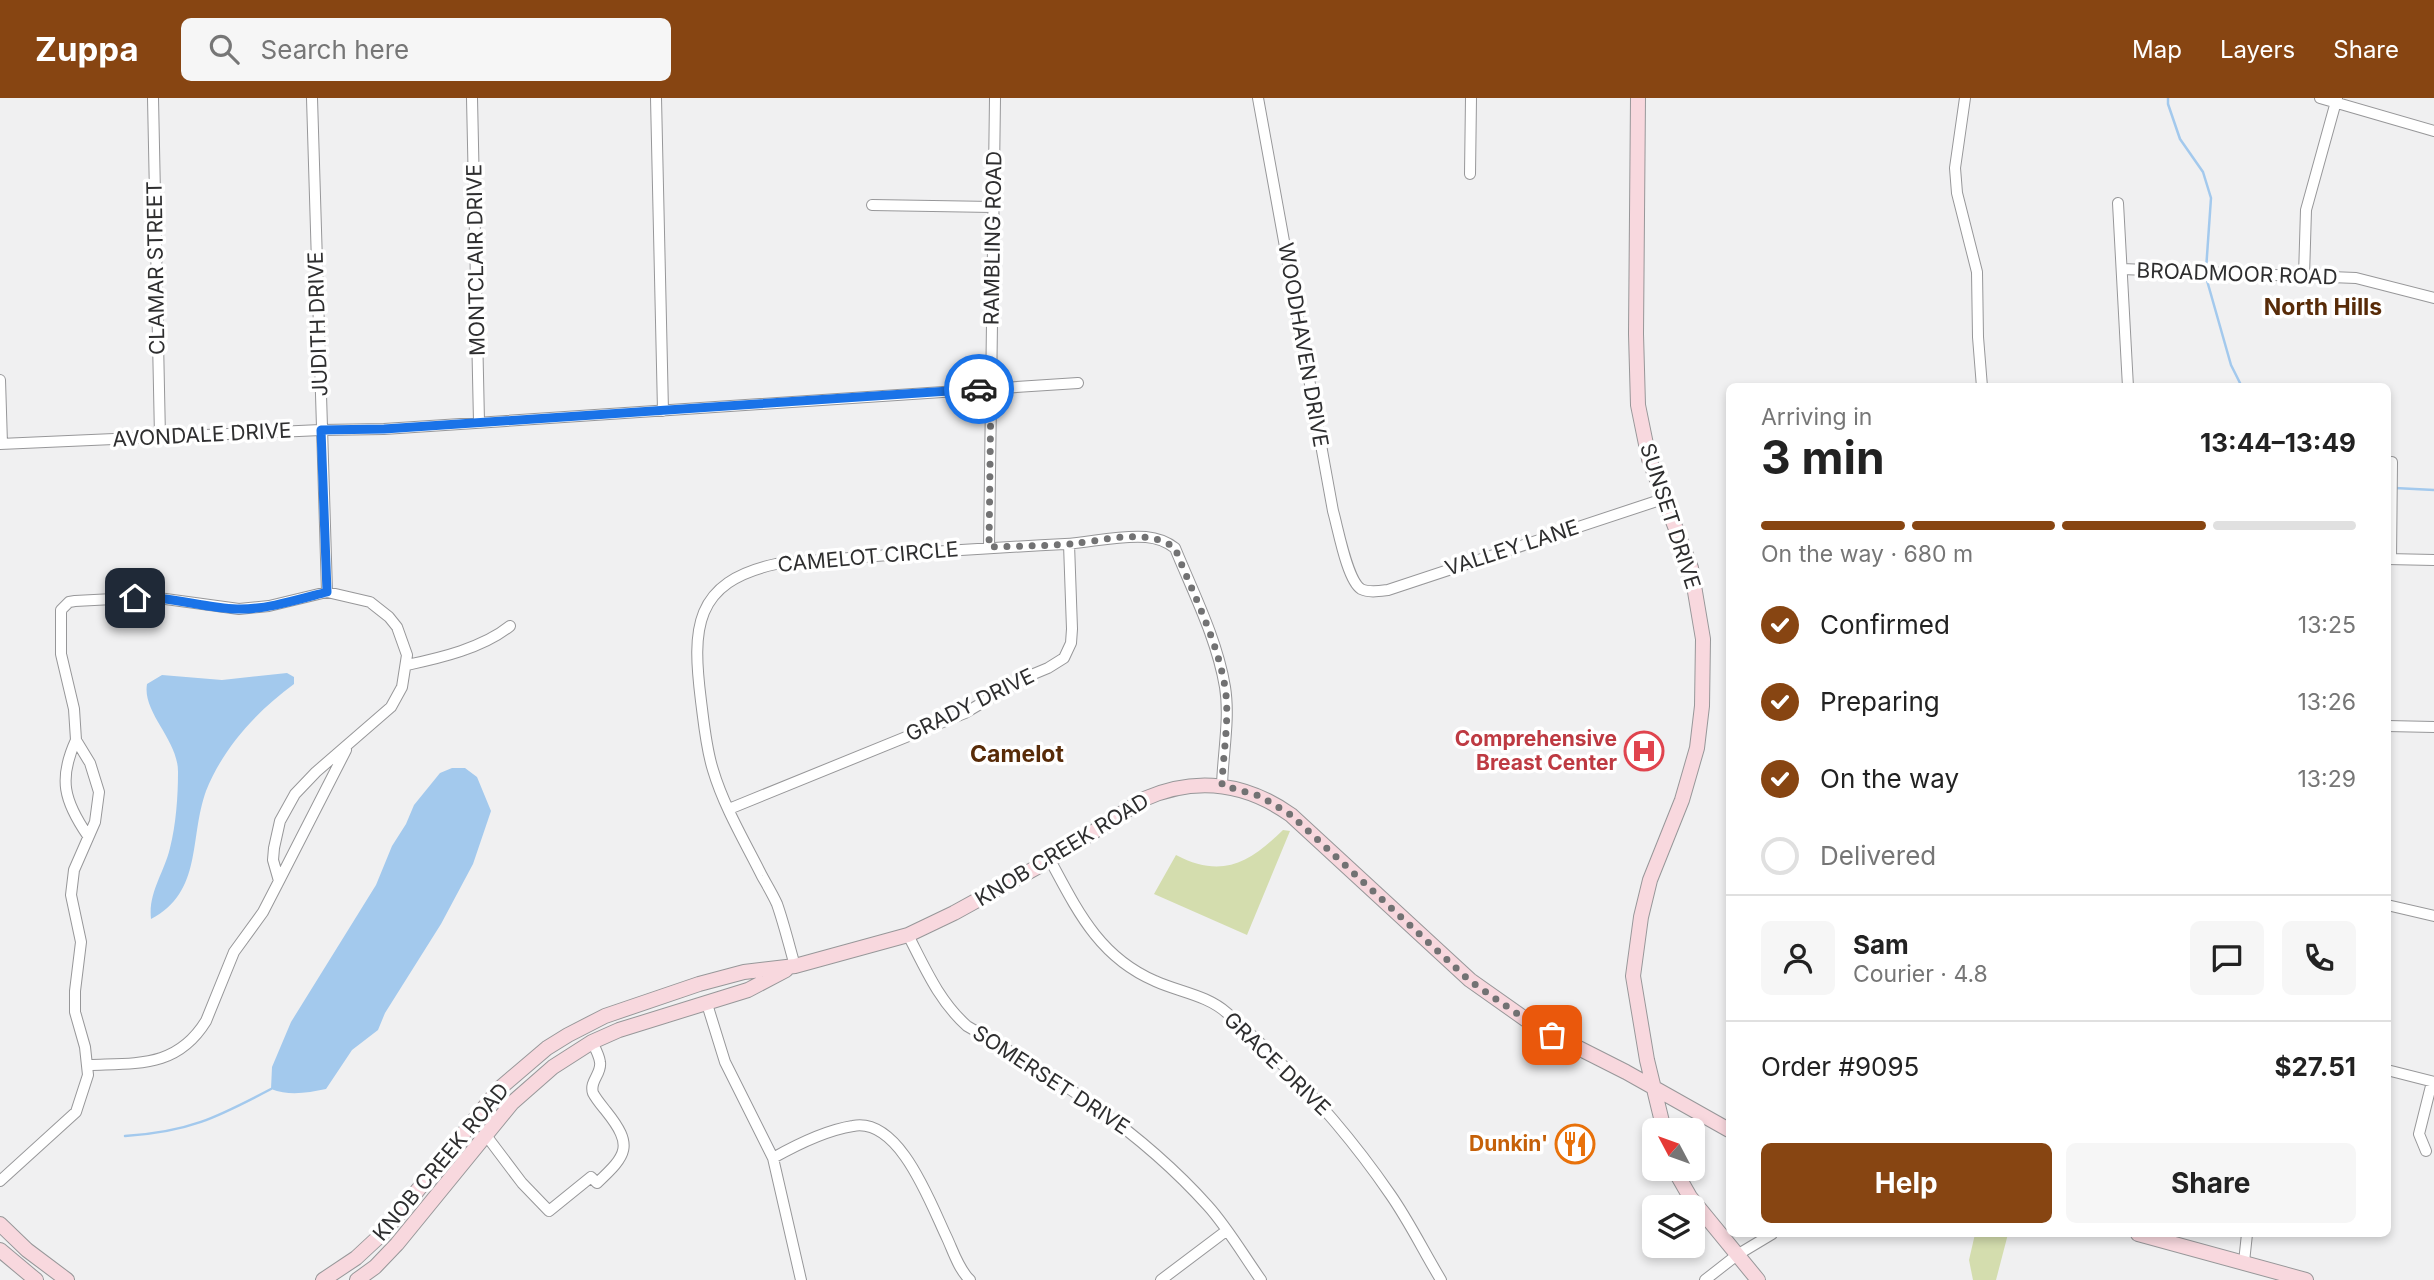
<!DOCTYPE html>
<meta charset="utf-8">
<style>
:root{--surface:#fff;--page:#f6f6f6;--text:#222;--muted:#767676;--line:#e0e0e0;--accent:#874512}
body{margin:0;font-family:Inter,sans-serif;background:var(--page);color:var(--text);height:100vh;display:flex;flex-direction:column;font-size:26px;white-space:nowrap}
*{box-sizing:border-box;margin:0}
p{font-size:23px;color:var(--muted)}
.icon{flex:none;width:38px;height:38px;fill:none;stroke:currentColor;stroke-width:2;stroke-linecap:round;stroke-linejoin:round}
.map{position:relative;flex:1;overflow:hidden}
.panel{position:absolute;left:1726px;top:285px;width:665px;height:854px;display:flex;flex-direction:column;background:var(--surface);border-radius:10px;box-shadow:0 4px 10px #0003}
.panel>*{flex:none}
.needle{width:46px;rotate:311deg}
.tools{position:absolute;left:1642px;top:1020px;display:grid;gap:14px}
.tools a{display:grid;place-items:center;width:63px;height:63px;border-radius:10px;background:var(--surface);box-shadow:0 4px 10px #0003;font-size:35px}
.pin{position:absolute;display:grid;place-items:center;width:60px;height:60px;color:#fff;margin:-30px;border-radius:14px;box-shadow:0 4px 10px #0006}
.courier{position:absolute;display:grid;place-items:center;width:70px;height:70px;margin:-35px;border:5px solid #1a73e8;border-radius:50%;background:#fff;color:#222;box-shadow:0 2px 9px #0007}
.headline em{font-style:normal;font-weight:700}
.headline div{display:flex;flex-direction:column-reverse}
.headline{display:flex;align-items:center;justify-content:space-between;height:119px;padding:0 35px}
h1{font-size:46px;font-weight:700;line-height:52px}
.bar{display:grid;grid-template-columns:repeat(4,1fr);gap:10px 7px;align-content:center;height:84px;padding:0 35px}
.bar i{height:9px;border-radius:5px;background:var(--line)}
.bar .current{background:var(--accent)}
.bar p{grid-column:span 4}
.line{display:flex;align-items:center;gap:18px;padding:0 35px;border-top:2px solid var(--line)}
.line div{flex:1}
.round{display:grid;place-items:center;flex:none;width:74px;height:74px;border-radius:10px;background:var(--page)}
ol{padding:0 35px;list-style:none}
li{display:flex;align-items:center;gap:21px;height:77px}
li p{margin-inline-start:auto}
li .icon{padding:7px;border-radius:50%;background:var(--accent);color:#fff;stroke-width:4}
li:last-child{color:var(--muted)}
li i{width:38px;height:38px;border:4px solid var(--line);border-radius:50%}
.cta{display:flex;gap:14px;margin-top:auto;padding:14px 35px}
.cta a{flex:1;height:80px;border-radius:10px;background:var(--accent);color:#fff;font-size:28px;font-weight:700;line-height:80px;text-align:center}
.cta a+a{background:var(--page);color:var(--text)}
header{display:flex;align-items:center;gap:42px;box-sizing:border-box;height:98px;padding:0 35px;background:var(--accent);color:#fff}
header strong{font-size:33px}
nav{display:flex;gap:38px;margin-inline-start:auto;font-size:24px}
.search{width:490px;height:63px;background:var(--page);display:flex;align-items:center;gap:18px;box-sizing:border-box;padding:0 24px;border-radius:10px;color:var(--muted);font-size:26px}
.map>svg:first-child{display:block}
</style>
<header>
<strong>Zuppa</strong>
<div class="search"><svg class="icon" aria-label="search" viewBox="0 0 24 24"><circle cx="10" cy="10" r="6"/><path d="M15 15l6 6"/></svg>Search here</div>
<nav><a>Map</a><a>Layers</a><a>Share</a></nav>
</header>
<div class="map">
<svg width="2434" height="1182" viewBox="0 0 2434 1182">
<rect width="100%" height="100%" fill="#f0f0f1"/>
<!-- green -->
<path fill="#d4ddae" d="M1283 732 1290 733 1247 837 1154 796 1176 757C1222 781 1249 765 1283 732Z
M1975 1136H2008L1996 1182H1973L1969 1162Z"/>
<!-- water -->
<path fill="#a3c9ed" d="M287 575 294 579V586C257 613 223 650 206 693 189 740 203 794 151 821 148 795 164 775 170 750 176 727 178 698 178 675 179 642 142 615 147 586L162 577 222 582Z
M452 670H465L477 679 491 713 473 766 441 826 385 915 378 932 352 952 326 991C307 995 289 998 271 991L272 969 291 924 376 787 392 748 406 726 414 707 440 675Z"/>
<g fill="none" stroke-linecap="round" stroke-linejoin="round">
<!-- stream -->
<path stroke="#a3c9ed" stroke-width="2.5" d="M2168 0V6L2180 41 2203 74 2211 100 2206 172
M2206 179 2231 267 2242 289
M2395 390 2434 392
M125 1038C188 1034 216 1020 271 991"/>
<defs>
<path id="street" d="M153 0 160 339
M312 0 327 494
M472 0 479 324
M656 0 663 313
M1258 0 1333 413C1338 430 1347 482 1361 491 1369 495 1380 493 1388 492L1663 401
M1965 0 1955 70 1957 95 1977 174 1978 239 1982 289
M2320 0 2434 33
M1470 76 1471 0
M2118 105 2128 289
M872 107 993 109
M2122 171 2356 180 2434 200
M2304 178 2306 112 2337 0
M0 282 2 346
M0 346 321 332 384 331 1078 285
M989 449 995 0
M2387 461 2434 462
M2391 461 2392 364
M407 567C440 560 483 550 510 528
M2387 628 2434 629
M76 642C58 681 64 703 88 738
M729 711 965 615 1024 580 1048 570 1064 560 1071 545 1072 531 1069 446
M1050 762C1077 812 1099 859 1155 883 1179 894 1207 897 1227 915 1288 968 1344 1029 1390 1096 1409 1123 1424 1154 1441 1182
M279 783 346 652
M2387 807 2434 818
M908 837C925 870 939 903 967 928 1055 979 1139 1031 1208 1108 1227 1129 1244 1158 1261 1182
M795 868C789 847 784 826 777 806 773 797 767 787 762 778 745 744 724 709 713 672 706 650 704 626 701 603 692 531 693 484 776 466 872 458 969 451 1065 446 1092 444 1119 437 1146 439 1157 440 1166 443 1175 450 1193 494 1217 541 1225 589 1230 620 1223 655 1222 687
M707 906 725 964 773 1060 801 1182
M2387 972 2434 984
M485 1036 522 1085 549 1113 591 1079 597 1085C627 1057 634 1048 606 1013 602 1008 596 1001 593 995 589 983 602 976 600 964 599 957 595 950 592 944
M2426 1053 2419 1036 2432 984
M773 1060C796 1047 827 1032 853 1028 900 1019 931 1107 947 1140 953 1153 959 1172 970 1182
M0 1083 76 1014 88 977 85 949 75 914V893L81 844 71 797 74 772 95 724 99 694 90 665 76 642 74 611 61 556V512L69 504 75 503 151 499 239 511 269 508 327 494 370 504 389 519 397 529 407 557 402 589 391 609 316 674 295 696 280 723 274 750 273 762 279 783 263 814 234 854 206 923C177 970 137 965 89 967
M2244 1164 2247 1136
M1161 1182 1226 1133
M1705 1182 1737 1157 1772 1136"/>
<path id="secondary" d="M1638 0 1636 236 1638 307 1649 361 1691 470 1703 541 1702 608 1697 650 1682 702 1650 782 1641 819 1633 878 1647 962 1664 1032
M1674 1071 1690 1099 1758 1182
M0 1126 27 1152 67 1182
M2138 1136 2306 1182
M0 1152 36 1182
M323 1182 356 1160 384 1134 500 990 547 950 568 937 605 918 699 886 744 874 795 868 908 837 954 815 1050 762 1144 701C1196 678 1246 685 1291 717L1470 882 1535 928 1626 974 1729 1032
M357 1182 375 1169 397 1146 512 1005 553 969 592 944 619 932 748 892 786 872"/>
</defs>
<!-- street casing -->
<use href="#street" stroke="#979799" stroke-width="12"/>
<!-- secondary casing -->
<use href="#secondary" stroke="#979799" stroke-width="16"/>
<!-- street -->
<use href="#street" stroke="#fff" stroke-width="10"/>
<!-- secondary -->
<use href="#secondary" stroke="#f8d8de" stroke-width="14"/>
</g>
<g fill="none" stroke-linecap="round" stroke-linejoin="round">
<!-- done -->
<path stroke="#727273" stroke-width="7" stroke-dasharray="0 12.6" d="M979 291 991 290 989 449C1016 448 1043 448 1070 446 1103 443 1146 429 1175 450 1192 494 1217 541 1225 589 1230 620 1223 655 1222 687L1260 698 1291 717 1470 883 1535 928 1552 937"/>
<!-- route -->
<path stroke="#1a73e8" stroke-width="9" d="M135 500C169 497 202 510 237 511 265 512 300 501 327 494L321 332 384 331 979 291"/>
</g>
<!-- icons -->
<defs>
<symbol id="hospital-ring" viewBox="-11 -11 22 22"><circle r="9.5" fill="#fff" stroke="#e0444e" stroke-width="1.5"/><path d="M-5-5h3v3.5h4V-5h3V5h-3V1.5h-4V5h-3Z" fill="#e0444e"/></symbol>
<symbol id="restaurant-ring" viewBox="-11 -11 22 22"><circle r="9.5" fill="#fff" stroke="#e8710a" stroke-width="1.5"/><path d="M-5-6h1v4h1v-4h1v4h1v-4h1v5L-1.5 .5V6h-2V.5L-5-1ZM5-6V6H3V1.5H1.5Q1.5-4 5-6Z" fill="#e8710a"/></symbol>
</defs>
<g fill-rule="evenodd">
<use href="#hospital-ring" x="1622" y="631" width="44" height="44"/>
<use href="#restaurant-ring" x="1553" y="1024" width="44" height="44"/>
</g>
<g text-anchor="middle" stroke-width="7" stroke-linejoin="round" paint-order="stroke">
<!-- street labels -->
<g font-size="21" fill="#2e2e2f" stroke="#fff">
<text transform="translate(993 140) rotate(-89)" y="7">RAMBLING ROAD</text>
<text transform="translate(476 162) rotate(-91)" y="7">MONTCLAIR DRIVE</text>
<text transform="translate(156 170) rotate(-91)" y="7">CLAMAR STREET</text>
<text transform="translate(2237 176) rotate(2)" y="7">BROADMOOR ROAD</text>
<text transform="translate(318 226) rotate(-92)" y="7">JUDITH DRIVE</text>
<text transform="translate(1303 247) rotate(80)" y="7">WOODHAVEN DRIVE</text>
<text transform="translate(202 337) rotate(-3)" y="7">AVONDALE DRIVE</text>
<text transform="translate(1670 418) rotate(72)" y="7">SUNSET DRIVE</text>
<text transform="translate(1512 450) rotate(-18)" y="7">VALLEY LANE</text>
<text transform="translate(868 459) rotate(-5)" y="7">CAMELOT CIRCLE</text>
<text transform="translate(970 607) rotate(-26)" y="7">GRADY DRIVE</text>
<text transform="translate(1062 752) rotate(-31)" y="7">KNOB CREEK ROAD</text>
<text transform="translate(1277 966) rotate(44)" y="7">GRACE DRIVE</text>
<text transform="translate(1051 982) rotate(33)" y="7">SOMERSET DRIVE</text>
<text transform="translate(441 1064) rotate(-50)" y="7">KNOB CREEK ROAD</text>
</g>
<!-- health labels -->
<g font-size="21" font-weight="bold" fill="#be3a42" stroke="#fff" text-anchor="end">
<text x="1617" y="648">Comprehensive<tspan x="1617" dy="24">Breast Center</tspan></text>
</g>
<!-- food labels -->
<g font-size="21" font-weight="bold" fill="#c56008" stroke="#fff" text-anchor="end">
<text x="1548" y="1053">Dunkin'</text>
</g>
<!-- neighbourhood labels -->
<g font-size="23" font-weight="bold" fill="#582b08" stroke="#fff">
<text x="2323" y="217">North Hills</text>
<text x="1017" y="664">Camelot</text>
</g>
</g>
</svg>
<div class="tools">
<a><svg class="needle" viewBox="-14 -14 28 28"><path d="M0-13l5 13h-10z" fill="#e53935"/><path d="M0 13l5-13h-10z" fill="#767676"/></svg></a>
<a><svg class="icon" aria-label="layers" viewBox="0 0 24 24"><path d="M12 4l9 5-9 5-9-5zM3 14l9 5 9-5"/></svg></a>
</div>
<div class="pin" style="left:1552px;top:937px;background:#ea580c"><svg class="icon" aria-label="bag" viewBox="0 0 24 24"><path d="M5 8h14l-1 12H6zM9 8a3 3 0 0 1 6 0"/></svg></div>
<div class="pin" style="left:135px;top:500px;background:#1f2937"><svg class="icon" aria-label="home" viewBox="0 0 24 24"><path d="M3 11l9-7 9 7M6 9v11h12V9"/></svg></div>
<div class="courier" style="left:979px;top:291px"><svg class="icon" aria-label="car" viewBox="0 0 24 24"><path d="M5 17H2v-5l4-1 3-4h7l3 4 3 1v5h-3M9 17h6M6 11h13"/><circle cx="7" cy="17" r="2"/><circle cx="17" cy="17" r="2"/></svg></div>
<section class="panel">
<div class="headline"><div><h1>3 min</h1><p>Arriving in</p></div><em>13:44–13:49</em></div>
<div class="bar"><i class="current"></i><i class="current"></i><i class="current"></i><i></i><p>On the way · 680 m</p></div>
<ol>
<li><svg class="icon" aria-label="check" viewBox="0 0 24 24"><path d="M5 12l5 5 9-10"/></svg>Confirmed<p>13:25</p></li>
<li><svg class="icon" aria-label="check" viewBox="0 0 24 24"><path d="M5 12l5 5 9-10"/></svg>Preparing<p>13:26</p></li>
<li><svg class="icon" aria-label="check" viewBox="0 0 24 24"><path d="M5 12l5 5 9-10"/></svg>On the way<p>13:29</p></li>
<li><i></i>Delivered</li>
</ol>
<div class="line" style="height:126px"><a class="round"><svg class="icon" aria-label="person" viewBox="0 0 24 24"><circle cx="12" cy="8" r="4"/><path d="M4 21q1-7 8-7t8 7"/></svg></a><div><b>Sam</b><p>Courier · 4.8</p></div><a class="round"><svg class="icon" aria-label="chat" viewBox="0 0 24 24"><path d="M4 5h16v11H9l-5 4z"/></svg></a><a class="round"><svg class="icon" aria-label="phone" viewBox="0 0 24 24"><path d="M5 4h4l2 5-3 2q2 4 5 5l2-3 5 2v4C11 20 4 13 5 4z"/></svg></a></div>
<div class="line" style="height:91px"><div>Order #9095</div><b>$27.51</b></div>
<div class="cta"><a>Help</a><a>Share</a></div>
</section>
</div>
